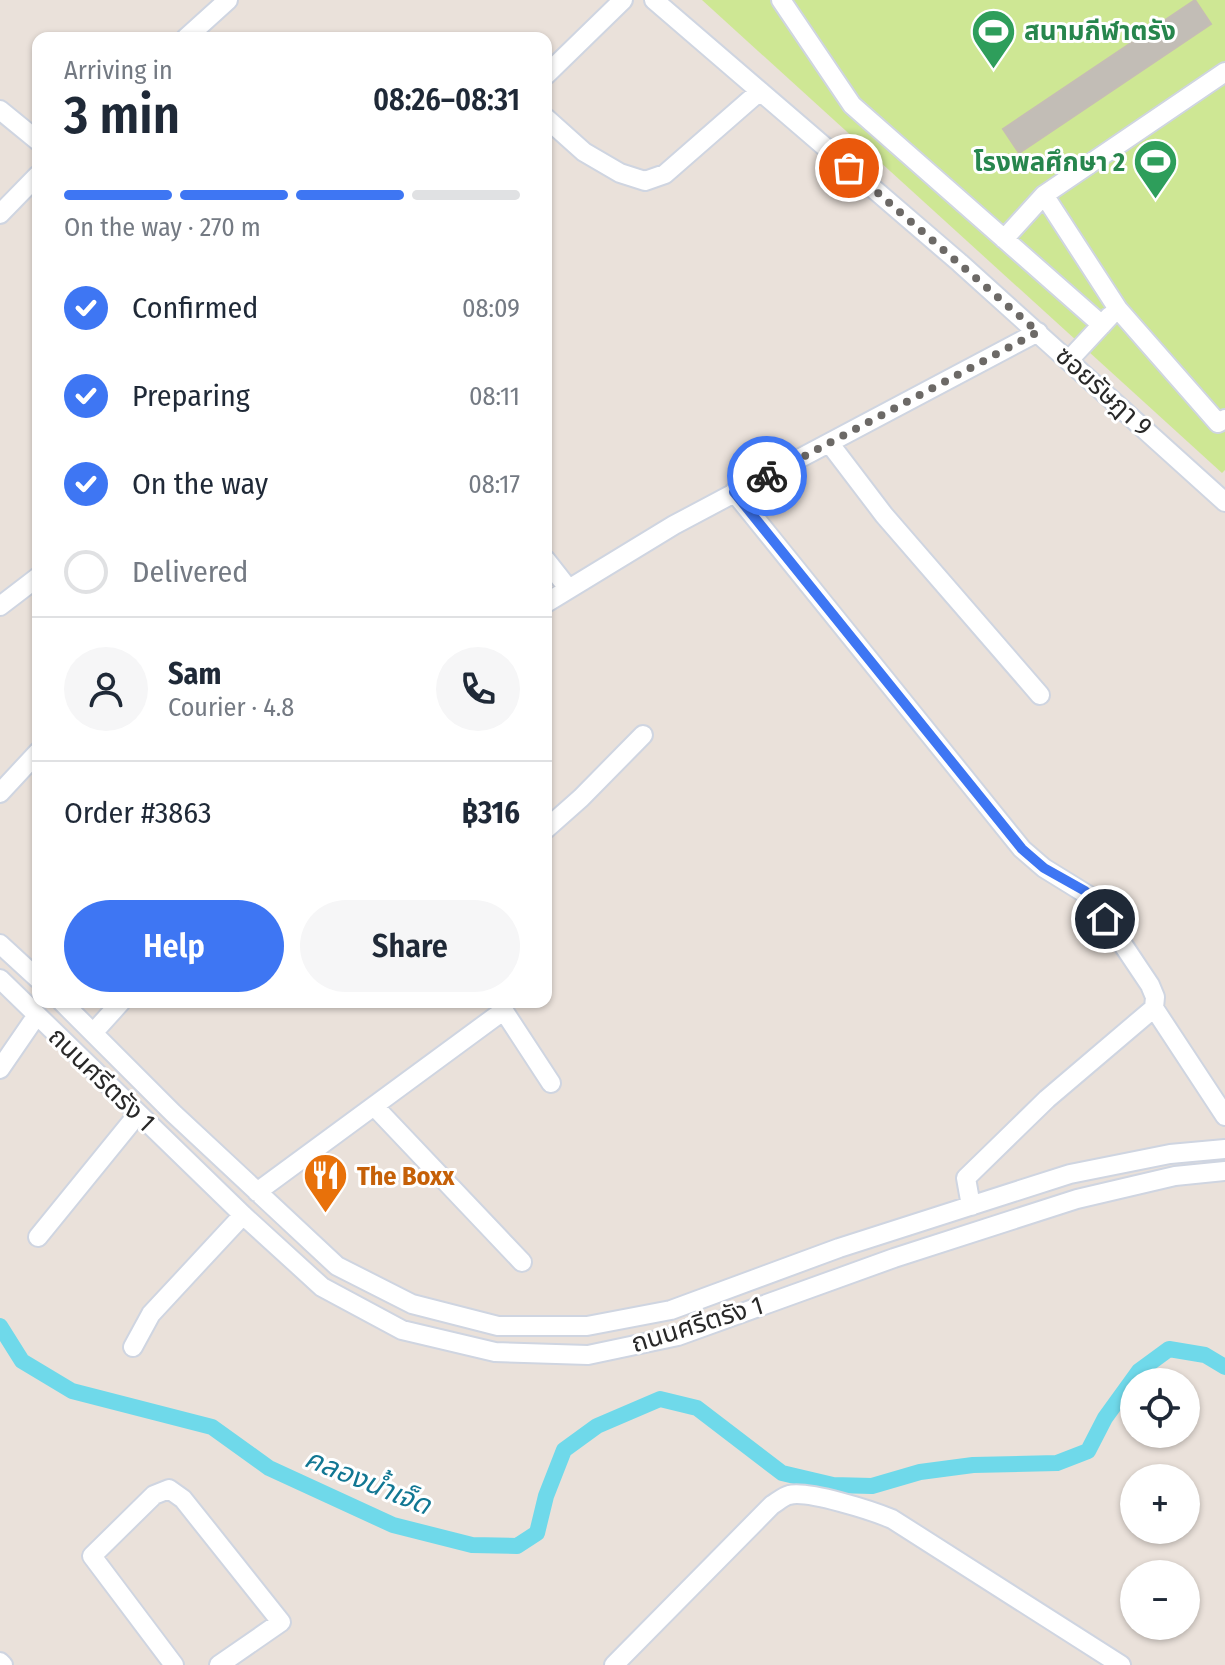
<!DOCTYPE html>
<meta charset="utf-8">
<style>
:root{--surface:#fff;--page:#f6f6f7;--text:#1f2937;--muted:#747a83;--line:#e0e1e3;--accent:#3e76f3}
body{margin:0;font-family:"Fira Sans Condensed","Noto Sans Thai",sans-serif;background:var(--page);color:var(--text);height:100vh;display:flex;flex-direction:column;font-size:30px;white-space:nowrap}
*{box-sizing:border-box;margin:0}
p{font-size:26px;color:var(--muted)}
.icon{flex:none;width:44px;height:44px;fill:none;stroke:currentColor;stroke-width:2;stroke-linecap:round;stroke-linejoin:round}
.map{position:relative;flex:1;overflow:hidden}
.sheet{position:absolute;left:32px;top:32px;width:520px;height:976px;display:flex;flex-direction:column;background:var(--surface);border-radius:16px;box-shadow:0 2px 6px #0004}
.sheet>*{flex:none}
.fabs{position:absolute;left:1120px;top:1368px;display:grid;gap:16px}
.fabs a{display:grid;place-items:center;width:80px;height:80px;border-radius:50%;background:var(--surface);box-shadow:0 2px 6px #0004;font-size:40px}
.pin{position:absolute;display:grid;place-items:center;width:68px;height:68px;color:#fff;margin:-34px;border:4px solid #fff;border-radius:50%;box-shadow:0 2px 8px #0007}
.courier{position:absolute;display:grid;place-items:center;width:80px;height:80px;margin:-40px;border:6px solid #3e76f3;border-radius:50%;background:#fff;color:#222;box-shadow:0 2px 10px #0007}
.headline em{font-style:normal;font-weight:600}
.headline div{display:flex;flex-direction:column-reverse}
.headline{display:flex;align-items:center;justify-content:space-between;height:136px;padding:0 32px}
h1{font-size:52px;font-weight:600;line-height:60px}
.bar{display:grid;grid-template-columns:repeat(4,1fr);gap:12px 8px;align-content:center;height:96px;padding:0 32px}
.bar i{height:10px;border-radius:6px;background:var(--line)}
.bar .active{background:var(--accent)}
.bar p{grid-column:span 4}
.line{display:flex;align-items:center;gap:20px;padding:0 32px;border-top:2px solid var(--line)}
.line div{flex:1}
.round{display:grid;place-items:center;flex:none;width:84px;height:84px;border-radius:42px;background:var(--page)}
ol{padding:0 32px;list-style:none}
li{display:flex;align-items:center;gap:24px;height:88px}
li p{margin-inline-start:auto}
li .icon{padding:8px;border-radius:50%;background:var(--accent);color:#fff;stroke-width:4}
li:last-child{color:var(--muted)}
li i{width:44px;height:44px;border:4px solid var(--line);border-radius:50%}
.action{display:flex;gap:16px;margin-top:auto;padding:16px 32px}
.action a{flex:1;height:92px;border-radius:48px;background:var(--accent);color:#fff;font-size:32px;font-weight:600;line-height:92px;text-align:center}
.action a+a{background:var(--page);color:var(--text)}
.map>svg:first-child{display:block}
</style>
<div class="map">
<svg width="1225" height="1665" viewBox="0 0 1225 1665">
<rect width="100%" height="100%" fill="#eae1da"/>
<!-- pitch -->
<path fill="#cee794" d="M702 0H1225V470L1222 473Z"/>
<g fill="none" stroke-linecap="round" stroke-linejoin="round">
<!-- canal -->
<path stroke="#6fd9ea" stroke-width="16" d="M0 1326 22 1361 72 1391 212 1427 269 1468 393 1525 472 1545 517 1546 537 1533 546 1496 564 1450 597 1426 660 1399 697 1408 782 1473 833 1485 872 1486 920 1472 973 1465 1057 1463 1088 1451 1105 1418 1139 1371 1169 1349 1205 1355 1225 1367"/>
</g>
<!-- building -->
<path fill="#c2bdb6" stroke="#c5bdb4" stroke-width="2" d="M1195 0 1211 24 1019 153 1003 129Z"/>
<g fill="none" stroke-linecap="round" stroke-linejoin="round">
<defs>
<path id="minor" d="M654 0 960 263 1225 502
M781 0 852 105 1102 325
M186 38 228 0
M546 75 623 0
M0 110 38 141
M546 118 584 152 620 173 645 181 665 174 760 91
M1044 195 1118 309 1218 423 1225 419
M0 214 38 175
M1004 239 1044 195 1225 72
M1069 360 1110 316
M830 444 884 515 1040 695
M734 492 1022 849 1044 868 1091 897 1150 985 1155 997 1154 1008 1225 1116
M546 560 568 588
M546 603 674 525 1038 332
M0 606 38 577
M0 793 38 752
M546 829 581 798 643 735
M0 944 38 979
M0 979 243 1215 322 1287 402 1330 495 1352 588 1355 678 1336 894 1258 1077 1199 1175 1176 1225 1171
M62 1002 173 1113 337 1266 412 1304 498 1326H587L671 1310 839 1248 1070 1174 1170 1154 1225 1149
M498 1002 551 1083
M93 1033 121 1002
M0 1069 37 1015
M374 1106 522 1262
M257 1192 503 1011
M971 1206 966 1178 1047 1099 1154 1008
M38 1237 138 1114
M133 1347 151 1314 243 1215
M0 1662 3 1665
M174 1665 92 1556 154 1495 169 1489 183 1499 281 1622 219 1665
M614 1665 772 1505C777 1502 784 1496 789 1495 808 1490 873 1511 892 1519L1121 1665"/>
</defs>
<!-- minor casing -->
<use href="#minor" stroke="#cfd5e1" stroke-width="22"/>
<!-- minor -->
<use href="#minor" stroke="#fff" stroke-width="18"/>
</g>
<g fill="none" stroke-linecap="round" stroke-linejoin="round">
<!-- done -->
<path stroke="#6c6966" stroke-width="8" stroke-dasharray="0 14.4" d="M767 476 1038 332 849 168"/>
<!-- route -->
<path stroke="#3e76f3" stroke-width="10" d="M767 476 734 492 1022 849 1044 868 1085 891 1105 919"/>
</g>
<!-- icons -->
<defs>
<symbol id="stadium-pin" viewBox="-11 -11 22 30"><path d="M0 17L-7.5 6A9.5 9.5 0 1 1 7.5 6Z" fill="#2e9e5b" stroke="#fff"/><path d="M0-5a6.5 5 0 1 0 0 10a6.5 5 0 1 0 0-10ZM-3.5-1.8h7v3.6h-7Z" fill="#fff"/></symbol>
<symbol id="restaurant-pin" viewBox="-11 -11 22 30"><path d="M0 17L-7.5 6A9.5 9.5 0 1 1 7.5 6Z" fill="#e8710a" stroke="#fff"/><path d="M-5-6h1v4h1v-4h1v4h1v-4h1v5L-1.5 .5V6h-2V.5L-5-1ZM5-6V6H3V1.5H1.5Q1.5-4 5-6Z" fill="#fff"/></symbol>
</defs>
<g fill-rule="evenodd">
<use href="#stadium-pin" x="968" y="6" width="51" height="69"/>
<use href="#stadium-pin" x="1130" y="136" width="51" height="69"/>
<use href="#restaurant-pin" x="300" y="1150" width="51" height="69"/>
</g>
<g text-anchor="middle" stroke-width="6" stroke-linejoin="round" paint-order="stroke">
<!-- leisure labels -->
<g font-size="26" font-weight="bold" fill="#27864d" stroke="#fff" text-anchor="start">
<text x="1024" y="40">สนามกีฬาตรัง</text>
<text x="1125" y="171" text-anchor="end">โรงพลศึกษา 2</text>
</g>
<!-- street labels -->
<g font-size="26" fill="#282828" stroke="#fff">
<text transform="translate(1104 391) rotate(42)" y="9">ซอยรัษฎา 9</text>
<text transform="translate(102 1079) rotate(44)" y="9">ถนนศรีตรัง 1</text>
<text transform="translate(697 1324) rotate(-17)" y="9">ถนนศรีตรัง 1</text>
</g>
<!-- food labels -->
<g font-size="26" font-weight="bold" fill="#c56008" stroke="#fff" text-anchor="start">
<text x="357" y="1185">The Boxx</text>
</g>
<!-- water labels -->
<g font-size="28" font-style="italic" fill="#117793" stroke="#fff">
<text transform="translate(368 1481) rotate(22)" y="10">คลองน้ำเจ็ด</text>
</g>
</g>
</svg>
<div class="fabs">
<a><svg class="icon" aria-label="locate" viewBox="0 0 24 24"><circle cx="12" cy="12" r="6"/><path d="M12 2v4M12 18v4M2 12h4M18 12h4"/></svg></a>
<a>+</a>
<a>−</a>
</div>
<div class="pin" style="left:849px;top:168px;background:#ea580c"><svg class="icon" aria-label="bag" viewBox="0 0 24 24"><path d="M5 8h14l-1 12H6zM9 8a3 3 0 0 1 6 0"/></svg></div>
<div class="pin" style="left:1105px;top:919px;background:#1f2937"><svg class="icon" aria-label="home" viewBox="0 0 24 24"><path d="M3 11l9-7 9 7M6 9v11h12V9"/></svg></div>
<div class="courier" style="left:767px;top:476px"><svg class="icon" aria-label="bike" viewBox="0 0 24 24"><circle cx="6" cy="16" r="4"/><circle cx="18" cy="16" r="4"/><path d="M6 16l4-8h5l3 8M10 8l3 8H6M13 5h3"/></svg></div>
<section class="sheet">
<div class="headline"><div><h1>3 min</h1><p>Arriving in</p></div><em>08:26–08:31</em></div>
<div class="bar"><i class="active"></i><i class="active"></i><i class="active"></i><i></i><p>On the way · 270 m</p></div>
<ol>
<li><svg class="icon" aria-label="check" viewBox="0 0 24 24"><path d="M5 12l5 5 9-10"/></svg>Confirmed<p>08:09</p></li>
<li><svg class="icon" aria-label="check" viewBox="0 0 24 24"><path d="M5 12l5 5 9-10"/></svg>Preparing<p>08:11</p></li>
<li><svg class="icon" aria-label="check" viewBox="0 0 24 24"><path d="M5 12l5 5 9-10"/></svg>On the way<p>08:17</p></li>
<li><i></i>Delivered</li>
</ol>
<div class="line" style="height:144px"><a class="round"><svg class="icon" aria-label="person" viewBox="0 0 24 24"><circle cx="12" cy="8" r="4"/><path d="M4 21q1-7 8-7t8 7"/></svg></a><div><b>Sam</b><p>Courier · 4.8</p></div><a class="round"><svg class="icon" aria-label="phone" viewBox="0 0 24 24"><path d="M5 4h4l2 5-3 2q2 4 5 5l2-3 5 2v4C11 20 4 13 5 4z"/></svg></a></div>
<div class="line" style="height:104px"><div>Order #3863</div><b>฿316</b></div>
<div class="action"><a>Help</a><a>Share</a></div>
</section>
</div>
